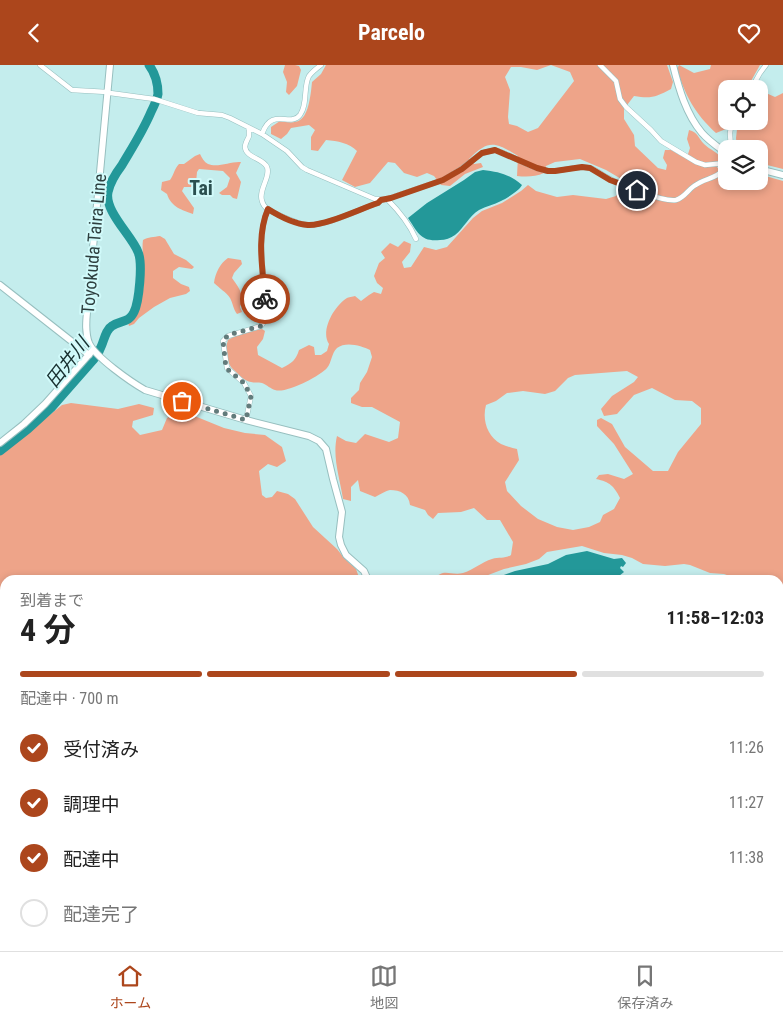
<!DOCTYPE html>
<html lang="ja">
<meta charset="utf-8">
<style>
:root{--surface:#fff;--page:#f2f2f2;--text:#222;--muted:#767676;--line:#e0e0e0;--accent:#ac461c}
body{margin:0;font-family:"Roboto Condensed","Noto Sans JP",sans-serif;background:var(--page);color:var(--text);height:100vh;display:flex;flex-direction:column;font-size:19px;white-space:nowrap}
*{box-sizing:border-box;margin:0}
p{font-size:16px;color:var(--muted)}
.icon{flex:none;width:28px;height:28px;fill:none;stroke:currentColor;stroke-width:2;stroke-linecap:round;stroke-linejoin:round}
.map{position:relative;flex:1;overflow:hidden}
.drawer{position:absolute;left:0px;top:510px;width:784px;height:376px;display:flex;flex-direction:column;background:var(--surface);border-radius:15px 15px 0 0;box-shadow:0 2px 8px #0003}
.drawer>*{flex:none}
.fabs{position:absolute;left:718px;top:15px;display:grid;gap:10px}
.fabs a{display:grid;place-items:center;width:50px;height:50px;border-radius:10px;background:var(--surface);box-shadow:0 2px 8px #0003;font-size:25px}
.pin{position:absolute;display:grid;place-items:center;width:42px;height:42px;color:#fff;margin:-21px;border:2px solid #fff;border-radius:50%;box-shadow:0 1px 5px #0007}
.courier{position:absolute;display:grid;place-items:center;width:50px;height:50px;margin:-25px;border:4px solid #ac461c;border-radius:50%;background:#fff;color:#222;box-shadow:0 1px 6px #0007}
.headline em{font-style:normal;font-weight:700}
.headline div{display:flex;flex-direction:column-reverse}
.headline{display:flex;align-items:center;justify-content:space-between;height:85px;padding:0 20px}
h1{font-size:32px;font-weight:700;line-height:38px}
.bar{display:grid;grid-template-columns:repeat(4,1fr);gap:8px 5px;align-content:center;height:60px;padding:0 20px}
.bar i{height:6px;border-radius:4px;background:var(--line)}
.bar .selected{background:var(--accent)}
.bar p{grid-column:span 4}
ol{padding:0 20px;list-style:none}
li{display:flex;align-items:center;gap:15px;height:55px}
li p{margin-inline-start:auto}
li .icon{padding:5px;border-radius:50%;background:var(--accent);color:#fff;stroke-width:4}
li:last-child{color:var(--muted)}
li i{width:28px;height:28px;border:2px solid var(--line);border-radius:50%}
header{display:flex;justify-content:space-between;align-items:center;height:65px;padding:0 20px;background:var(--accent);color:#fff;font-size:22px;font-weight:700}
.menu{display:flex;justify-content:space-around;align-items:center;height:70px;border-top:1px solid var(--line);background:var(--surface);font-size:14px;color:var(--muted)}
.menu a{display:grid;justify-items:center;gap:2px}
.menu .selected{color:var(--accent)}
.map>svg:first-child{display:block}
</style>
<header><svg class="icon" aria-label="back" viewBox="0 0 24 24"><path d="M15 5l-7 7 7 7"/></svg>Parcelo<svg class="icon" aria-label="heart" viewBox="0 0 24 24"><path d="M12 20l-8-8c-3-5 5-10 8-4 3-6 11-1 8 4z"/></svg></header>
<div class="map">
<svg width="783" height="886" viewBox="0 0 783 886">
<rect width="100%" height="100%" fill="#c4eded"/>
<!-- green -->
<path fill="#eea489" fill-rule="evenodd" d="M285 0H295L299 1 301 5 297 21 289 30 286 27 287 17 283 7Z
M326 0H667L673 17 671 24C656 32 651 34 634 31L624 44V54L634 70 635 81 658 103 666 105 667 100 663 93 665 85H671L683 92 688 89 690 83 687 74 689 65C698 67 698 73 704 79 710 85 718 87 723 95L717 102 722 109 726 106V116H759V109L783 116V886H386L385 881H779V515H736L735 513 724 509 710 508 690 500 684 499 665 501 643 499 632 493 622 490 604 488 582 481 547 487 539 494 526 499 504 504 475 515H434C443 502 450 511 463 508 473 505 482 497 492 494 499 492 505 494 511 490L513 477 500 455H487L474 443 461 447 438 448 433 454 428 450 425 445 410 440C409 429 400 425 390 425 385 426 379 430 375 432L360 426 358 415 351 422V436L343 434C340 413 332 392 337 371L346 376 356 378 365 369 389 377 398 373 400 357 372 342H362L351 338V333L359 325 360 318 367 307 372 292 370 285C362 281 346 276 337 283 331 289 332 297 327 303 320 311 286 329 275 325 271 324 267 320 262 318 258 317 254 318 251 317 245 316 239 310 235 306 226 299 224 286 228 275L239 269 262 264 265 266 263 274 257 282 258 290 282 303C292 298 296 295 299 285L309 280 314 282 315 290H321L327 286 329 279C320 266 334 241 347 233 348 232 353 232 355 231L361 236 369 230 374 227 381 229 383 223 377 218 374 211 379 198 385 193 381 187 390 178 398 182 404 176 411 179 410 187 402 197 404 203 411 202 424 182 436 185 447 182 473 153 482 146 502 138 521 126 528 120 536 126 557 132 573 130 606 134 616 131 622 123 623 115 606 105 580 94 555 97 546 101 544 108C535 112 526 112 517 111L518 91C495 77 489 74 469 94L474 99 481 98 483 102 465 109 450 121 441 120 434 111 427 108 417 112 404 108 395 98 388 97 370 118 355 122 342 115 357 86C349 78 338 76 326 75L318 86 311 85V72L315 65 309 60 291 63 287 69 281 74 271 69V62L280 56C286 57 294 59 300 55 309 50 311 27 312 17L321 9ZM551 0 570 7 574 16 538 63 528 67 517 61 509 59 508 52 510 25 505 12 511 2H521L537 5ZM627 306 638 312 634 317 612 331 601 344 604 351 617 349 634 330 652 323 675 335 692 336 701 343V359L678 387 668 406H653L625 382 612 359 601 353 597 355V361L614 379 633 409 624 414 608 409 599 410 596 414C610 417 614 421 620 433L614 444 603 450 600 457 589 462 573 465 557 462 538 454 521 441 507 426 505 417 519 395 517 384C512 383 506 381 501 379 487 371 482 355 486 340L496 336 507 328 523 326 545 329 555 326 568 313 575 310Z
M679 0 694 8 710 4 711 0H760L751 16 743 20 740 24H726V64L716 68C695 49 685 30 677 4Z
M759 27 766 28 775 32 783 28V104L759 98V84H737L736 73 738 56H759Z
M200 89C202 93 204 97 208 99 218 103 231 96 241 97L236 108 241 117 237 134 233 133 230 130H222L219 128 227 122 230 113 223 106 199 104 197 107 196 118 192 122H184L182 126 194 143 193 149C182 145 171 142 167 129L161 125 162 117 170 115C174 110 174 104 179 99H184L195 91Z
M160 171 165 174 174 189 186 195 194 202 192 204 179 202 173 206V213L181 219 189 222 190 226 186 229 170 233 154 242 139 253 134 259 129 261 128 258C145 239 145 218 143 194 143 187 142 182 143 175 148 172 154 172 160 171Z
M228 193 241 195 242 199 234 208 232 213C239 223 245 230 240 242L242 247 237 249C233 244 233 238 230 233 227 228 218 222 214 218 215 209 220 198 228 193Z
M71 338 118 344 139 339 154 343 153 350 133 356 132 362 140 370 162 365 167 353 174 349 192 350 224 363 245 368 265 370 282 382 286 396 277 402 268 399 259 406 262 430 266 433 272 432 277 426 288 429 295 434 313 462 337 484 345 494 356 504 360 515H5V881H336L337 886H0V390L62 340Z"/>
<!-- water -->
<path fill="#239899" d="M483 105C499 107 509 109 522 120 519 126 507 133 501 136 494 140 486 141 479 145 469 151 464 163 455 170 451 173 445 175 440 175 421 177 418 168 408 153L427 138 464 115 475 107Z
M587 486 614 494 622 493 626 498 623 502 621 501 620 503 624 507 619 511V515H490L515 506 548 499 566 490Z"/>
<g fill="none" stroke-linecap="round" stroke-linejoin="round">
<!-- river -->
<path stroke="#239899" stroke-width="9" d="M0 386 28 364 51 343 94 294C96 291 99 288 100 284 104 277 105 265 112 261 121 255 129 258 134 247 139 237 143 198 138 187 132 171 104 146 108 127 110 117 116 108 122 100 132 83 143 66 151 47 154 41 157 35 158 29 158 19 155 8 149 0"/>
<defs>
<path id="street" d="M40 0 72 25 107 27 110 28 154 34 198 48 222 50 230 53 262 69 287 86 302 102 307 105 375 134H387L443 115 461 104 482 88 495 85 501 87C516 93 531 103 547 106 561 108 576 99 590 103 597 105 603 111 610 114 622 121 663 137 676 135 684 133 688 125 694 121 706 112 716 115 726 102
M600 0 616 16 620 34 626 42 651 65 661 76 696 97 705 100 726 98
M751 24 760 8 766 0
M249 63C249 64 249 69 249 71 248 74 245 78 245 82 246 93 263 93 267 102 271 112 258 125 262 136 264 144 272 147 279 150 288 154 298 159 308 160 326 161 360 144 378 138L381 135
M262 69C272 41 290 63 300 50 308 39 303 22 309 11 312 7 317 3 321 0
M731 84 730 68 732 56
M387 134C399 146 409 158 416 174
M246 355 251 331 244 318 227 303 223 276 228 271 261 261 266 254C268 218 253 179 268 144
M779 866 783 867
M383 881 384 886
M637 881 645 882 650 881"/>
<path id="secondary" d="M110 0 87 247C86 257 85 268 89 278 95 292 131 317 145 325L246 355 309 371 319 376 326 384 333 414 342 447 339 472 341 480 346 490 364 506 368 515
M673 0C679 24 686 49 702 68 709 76 718 82 726 88
M759 104 783 110
M0 220 89 290
M0 378 24 359 45 339 93 285
M351 881 352 886"/>
</defs>
<!-- street casing -->
<use href="#street" stroke="#97bfbf" stroke-width="5.5"/>
<!-- secondary casing -->
<use href="#secondary" stroke="#97bfbf" stroke-width="8"/>
<!-- street -->
<use href="#street" stroke="#fff" stroke-width="4.5"/>
<!-- secondary -->
<use href="#secondary" stroke="#fff" stroke-width="6"/>
</g>
<g fill="none" stroke-linecap="round" stroke-linejoin="round">
<!-- done -->
<path stroke="#627b7b" stroke-width="5" stroke-dasharray="0 9" d="M182 336 246 355 251 331 244 318 226 303 223 276 228 270 261 261C269 253 266 244 265 234"/>
<!-- route -->
<path stroke="#ac461c" stroke-width="6" d="M265 234C263 205 256 172 268 144 279 151 294 159 308 160 325 161 360 144 378 138L381 135 391 133 443 115 462 104 482 88 495 85 537 103 548 106H555L582 102 590 103 610 115 637 125"/>
</g>
<g text-anchor="middle" stroke-width="4" stroke-linejoin="round" paint-order="stroke">
<!-- street labels -->
<g font-size="18" fill="#2d3e3e" stroke="#d1fafa">
<text transform="translate(94 179) rotate(-85)" y="6">Toyokuda Taira Line</text>
</g>
<!-- water labels -->
<g font-size="19" font-style="italic" fill="#183030" stroke="#d1fafa">
<text transform="translate(67 297) rotate(-52)" y="7">田井川</text>
</g>
<!-- quarter labels -->
<g font-size="20" font-weight="bold" fill="#2a4f4f" stroke="#d1fafa">
<text x="201" y="130">Tai</text>
</g>
</g>
</svg>
<div class="fabs">
<a><svg class="icon" aria-label="locate" viewBox="0 0 24 24"><circle cx="12" cy="12" r="6"/><path d="M12 2v4M12 18v4M2 12h4M18 12h4"/></svg></a>
<a><svg class="icon" aria-label="layers" viewBox="0 0 24 24"><path d="M12 4l9 5-9 5-9-5zM3 14l9 5 9-5"/></svg></a>
</div>
<div class="pin" style="left:182px;top:336px;background:#ea580c"><svg class="icon" aria-label="bag" viewBox="0 0 24 24"><path d="M5 8h14l-1 12H6zM9 8a3 3 0 0 1 6 0"/></svg></div>
<div class="pin" style="left:637px;top:125px;background:#1f2937"><svg class="icon" aria-label="home" viewBox="0 0 24 24"><path d="M3 11l9-7 9 7M6 9v11h12V9"/></svg></div>
<div class="courier" style="left:265px;top:234px"><svg class="icon" aria-label="bike" viewBox="0 0 24 24"><circle cx="6" cy="16" r="4"/><circle cx="18" cy="16" r="4"/><path d="M6 16l4-8h5l3 8M10 8l3 8H6M13 5h3"/></svg></div>
<section class="drawer">
<div class="headline"><div><h1>4 分</h1><p>到着まで</p></div><em>11:58–12:03</em></div>
<div class="bar"><i class="selected"></i><i class="selected"></i><i class="selected"></i><i></i><p>配達中 · 700 m</p></div>
<ol>
<li><svg class="icon" aria-label="check" viewBox="0 0 24 24"><path d="M5 12l5 5 9-10"/></svg>受付済み<p>11:26</p></li>
<li><svg class="icon" aria-label="check" viewBox="0 0 24 24"><path d="M5 12l5 5 9-10"/></svg>調理中<p>11:27</p></li>
<li><svg class="icon" aria-label="check" viewBox="0 0 24 24"><path d="M5 12l5 5 9-10"/></svg>配達中<p>11:38</p></li>
<li><i></i>配達完了</li>
</ol>
</section>
</div>
<nav class="menu">
<a class="selected"><svg class="icon" aria-label="home" viewBox="0 0 24 24"><path d="M3 11l9-7 9 7M6 9v11h12V9"/></svg>ホーム</a>
<a><svg class="icon" aria-label="map" viewBox="0 0 24 24"><path d="M3 6l6-2 6 2 6-2v14l-6 2-6-2-6 2zM9 4v14M15 6v14"/></svg>地図</a>
<a><svg class="icon" aria-label="saved" viewBox="0 0 24 24"><path d="M7 4h10v16l-5-4-5 4z"/></svg>保存済み</a>
</nav>
